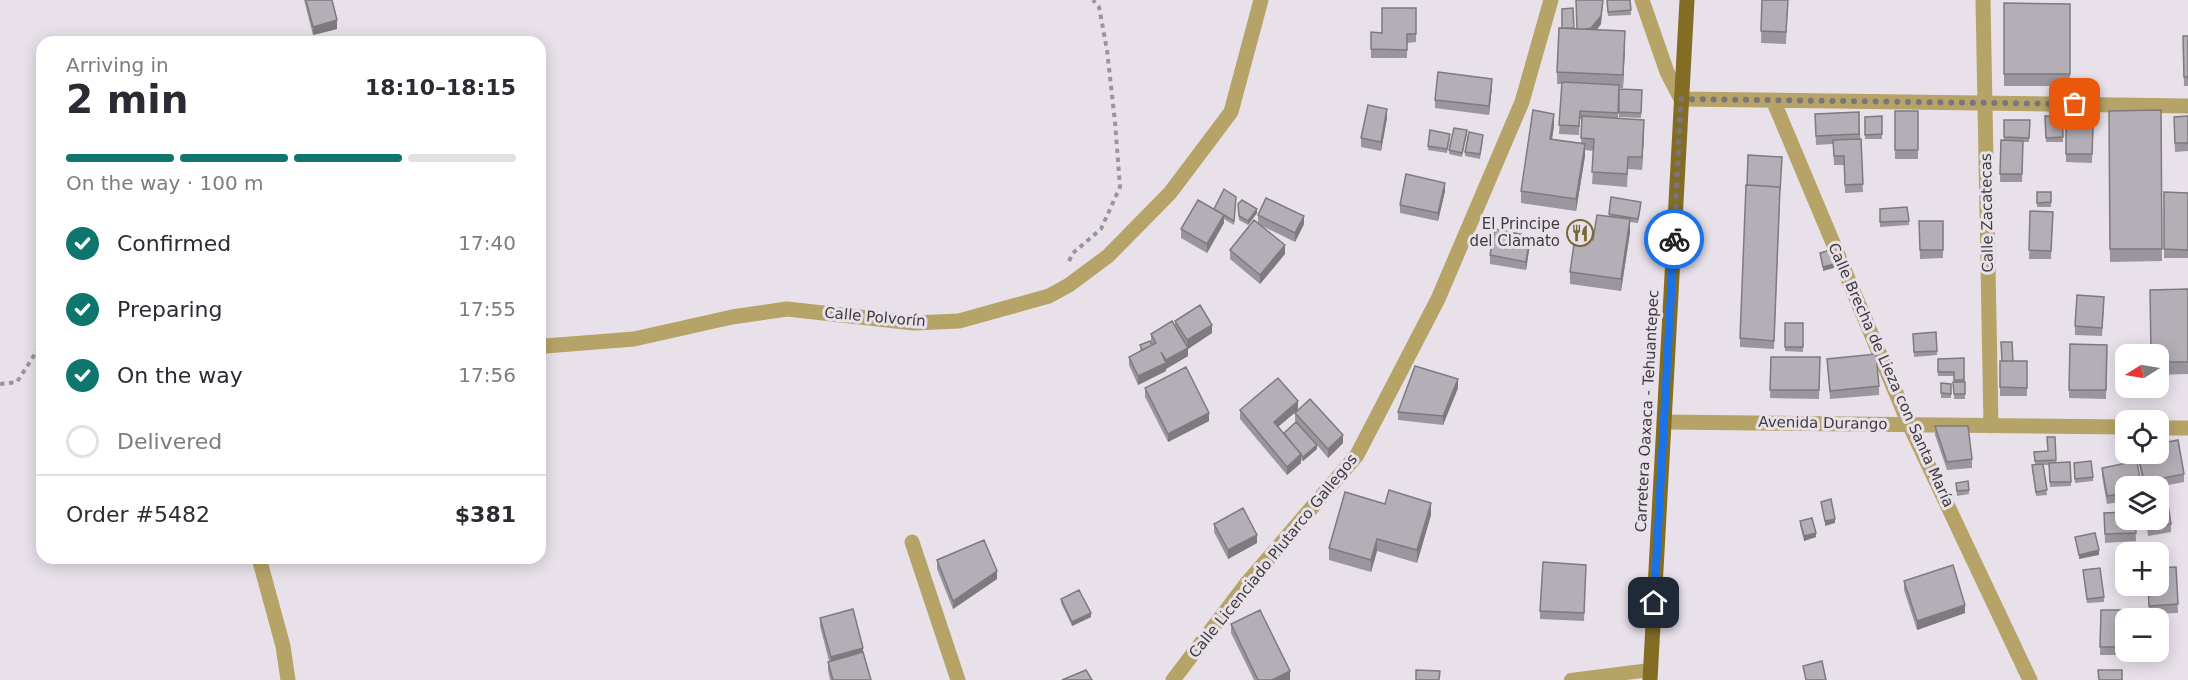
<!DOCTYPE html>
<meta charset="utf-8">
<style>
:root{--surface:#fff;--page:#f2f2f3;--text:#2b2b33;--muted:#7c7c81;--line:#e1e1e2;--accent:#0f766e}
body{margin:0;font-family:"DejaVu Sans",sans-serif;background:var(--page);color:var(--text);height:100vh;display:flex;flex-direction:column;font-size:22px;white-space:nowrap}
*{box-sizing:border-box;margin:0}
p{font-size:20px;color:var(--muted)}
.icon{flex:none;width:33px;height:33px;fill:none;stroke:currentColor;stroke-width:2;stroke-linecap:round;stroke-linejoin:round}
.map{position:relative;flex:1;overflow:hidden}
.sheet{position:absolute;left:36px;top:36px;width:510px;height:528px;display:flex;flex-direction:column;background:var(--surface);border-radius:18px;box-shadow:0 3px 15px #0003}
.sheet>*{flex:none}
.needle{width:39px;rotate:259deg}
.fabs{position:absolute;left:2115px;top:344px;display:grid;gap:12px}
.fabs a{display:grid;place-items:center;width:54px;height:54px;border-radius:12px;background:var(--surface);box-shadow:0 3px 15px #0003;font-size:30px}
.pin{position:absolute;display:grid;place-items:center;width:51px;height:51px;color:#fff;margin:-26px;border-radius:12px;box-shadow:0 3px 9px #0006}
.courier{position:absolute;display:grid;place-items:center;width:60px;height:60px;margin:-30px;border:4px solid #1a73e8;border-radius:50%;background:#fff;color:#222;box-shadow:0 2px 8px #0007}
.overview em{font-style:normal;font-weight:700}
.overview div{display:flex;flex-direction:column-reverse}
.overview{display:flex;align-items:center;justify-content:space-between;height:102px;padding:0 30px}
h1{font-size:39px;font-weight:700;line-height:45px}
.bar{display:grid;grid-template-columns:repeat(4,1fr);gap:9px 6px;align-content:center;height:72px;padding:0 30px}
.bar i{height:8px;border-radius:4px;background:var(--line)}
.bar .current{background:var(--accent)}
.bar p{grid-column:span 4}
.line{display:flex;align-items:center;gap:15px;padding:0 30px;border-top:2px solid var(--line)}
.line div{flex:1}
ol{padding:0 30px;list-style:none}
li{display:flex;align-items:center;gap:18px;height:66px}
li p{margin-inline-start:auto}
li .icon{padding:6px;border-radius:50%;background:var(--accent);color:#fff;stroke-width:4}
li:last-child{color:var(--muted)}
li i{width:33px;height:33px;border:3px solid var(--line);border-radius:50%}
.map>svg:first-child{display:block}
</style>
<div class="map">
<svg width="2188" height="680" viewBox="0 0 2188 680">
<rect width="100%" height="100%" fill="#e8e1ea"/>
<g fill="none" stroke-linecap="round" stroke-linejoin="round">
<!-- path -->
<path stroke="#9a959b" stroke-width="4" stroke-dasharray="4.5 4.5" stroke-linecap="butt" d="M1069 261 1073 253 1101 229 1120 187 1115 122 1107 50 1099 7 1093 0
M0 384 17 382 42 343"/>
<!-- service -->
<path stroke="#b6a367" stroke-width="14" d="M1571 680 1650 670"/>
<!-- minor -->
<path stroke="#b6a367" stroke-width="15" d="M1642 0 1667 72 1681 99 2188 106
M1983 0 1991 426
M1773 100 1909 424 2030 680
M540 344 545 346 634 339 732 317 787 309 914 323 959 321 1049 296 1069 285 1108 256 1170 193 1231 112 1261 0
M1664 422 2126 427
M2158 428H2188
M912 542 958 680
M259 558 283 646 288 680
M1173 680 1247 583 1357 455 1438 299 1522 102 1551 0"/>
<!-- primary -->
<path stroke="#836d25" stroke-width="15" d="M1650 680 1687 0"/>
</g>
<!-- wall -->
<path fill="#9b969d" d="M304 0H332L337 29 313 35Z
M1603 0 1601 24 1597 30 1625 44 1623 88H1619V89L1642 90 1641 118 1619 117V98L1618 119 1644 133 1642 170 1628 169 1627 187 1592 184 1594 151 1585 150V156L1576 211 1521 203V191L1554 126 1552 139 1581 143 1582 119H1580L1579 135 1559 134 1562 84H1557V72L1562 28 1577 29Z
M1607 0H1630L1631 15 1608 16Z
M1762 0H1788L1786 44 1761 43Z
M2004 3 2070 4V86H2004Z
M1416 8V42L1407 43V58H1371V32L1382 33Z
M2183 36H2188V86H2184Z
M1492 87 1489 115 1435 108V100Z
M2161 110 2162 261 2110 262 2109 111Z
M1895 111H1918V159H1895Z
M1859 112 1863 192 1845 193 1844 165H1834L1833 144 1816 145 1815 114Z
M1882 116V139H1865V117Z
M2045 116 2062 117 2063 142H2046Z
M2188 116V151L2175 152 2174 117Z
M1387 118 1381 151 1361 147V138Z
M2004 120H2030L2029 142H2023L2022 182H2000L2001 140H2004Z
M2066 126 2093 127 2092 163 2066 162Z
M1467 134 1462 157 1449 154V150Z
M1450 138 1447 153 1428 150V146Z
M1483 139 1480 159 1465 156V152Z
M1445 191 1438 221 1400 213V205Z
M2037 192H2051V207H2037Z
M2164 192 2188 193V258H2164Z
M1780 196 1774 349 1740 347V338Z
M1236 197 1234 225 1224 219V223L1207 253 1181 238V229L1214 209Z
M1238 204 1257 213 1248 225 1239 220Z
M1641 207 1638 223 1630 222V232L1621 291 1570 284V272L1593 240 1609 216V214Z
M1907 207 1909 225 1880 227V209Z
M2030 211 2053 212 2051 259H2029Z
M1258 215 1304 224 1295 242 1258 224 1285 254 1260 284 1230 259V250L1258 223Z
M1919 221H1943V258L1920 259Z
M1530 244 1526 270 1490 264V255Z
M2188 289V374L2158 375V354Z
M2104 305 2102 336 2075 335V326Z
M1175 321 1212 333 1188 349V356L1166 369V368V371L1138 385 1129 365V357L1141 351 1140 345 1151 342V334L1175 326Z
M1785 323H1803V352L1785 351Z
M1936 332 1937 355 1914 357 1913 334Z
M2070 344 2107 345 2106 399 2069 398Z
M1771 357H1820L1819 399 1770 398Z
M1964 358 1965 399H1954V376H1938V359Z
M1827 359 1879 386V395L1830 399Z
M2000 361H2027V396H2000Z
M1941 383 1951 384V398H1941Z
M1145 388 1209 421 1168 442 1145 397Z
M1458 388 1443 425 1398 420V412Z
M1240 410H1298L1278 427 1284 433 1296 422 1295 421V413L1343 443 1328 458 1317 445V449L1303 461 1301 460V463L1287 475 1240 419Z
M1935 426 1972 459V468L1947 470 1935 435Z
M2055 437 2056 463 2070 462 2071 486 2050 487 2049 465H2043L2047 495 2036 496 2032 470V465H2035L2034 452 2048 451Z
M2137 453H2158L2184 474V482L2158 487V486H2143Z
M2074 467 2093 477V481L2075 483Z
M2102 468 2126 486V501L2107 504 2102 476Z
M1968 481 1969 494 1957 496 1956 483Z
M1385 504 1431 515 1417 563 1377 551 1371 572 1329 560V548Z
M2104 513 2135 519 2136 541 2105 543Z
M2146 519H2158L2171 524V532L2148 536Z
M1800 521 1816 537 1804 541 1800 525Z
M1214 524 1257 543 1228 559 1214 532Z
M937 560 997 579 953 609 937 569Z
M1586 565 1584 621 1540 619V611Z
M2176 567 2178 613 2149 614 2148 585Z
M2083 570 2104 597V602L2087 603Z
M1904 581 1965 613 1917 630 1904 590Z
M1061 599 1091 617 1072 626 1061 603Z
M2101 610H2124L2123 655H2100Z
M820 618 863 653 871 680H830L828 670V662L829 661 820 626Z
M1231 624 1290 680H1254L1231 633Z"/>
<!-- shaded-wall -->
<path fill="#7e7a7f" d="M1603 0 1601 24 1591 36 1578 31Z
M337 20V29L313 35V27Z
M1625 31V44L1623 88V75Z
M1492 79V87L1489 115V106Z
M1387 109V118L1381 151V142Z
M1554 114V126L1550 151V139Z
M1644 120V133L1642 170V157Z
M1585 144V156L1576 211V199Z
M1445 183V191L1438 221V213Z
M1257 209V213L1248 225V221Z
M1224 215V223L1207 253V244Z
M1304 216V224L1295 242V233Z
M1630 219V232L1621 291V279Z
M1530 236V244L1526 270V262Z
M1285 245V254L1260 284V275Z
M1834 264V268L1823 271V267Z
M1212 325V333L1188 349V356L1166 369V360L1187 348V340Z
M1166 363V371L1138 385V376Z
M1458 379V388L1443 425V416Z
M1298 401V410L1274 430V422Z
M1209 413V421L1168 442V434Z
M1343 435V443L1328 458V449Z
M1317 445V449L1303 461V457Z
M1301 454V463L1287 475V467Z
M1431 503V515L1417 563V550Z
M1835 519V523L1825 526V521Z
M1816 533V537L1804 541V536Z
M1257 535V543L1228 559V550Z
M1377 539V551L1371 572V560Z
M2099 550V555L2079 559V555Z
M997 571V579L953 609V601Z
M1965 605V613L1917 630V621Z
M1091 613V617L1072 626V622Z
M863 648V656L831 665V657Z
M1290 671V680H1272Z"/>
<!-- building -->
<path fill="#b4aeb6" stroke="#7e7a7f" stroke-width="1.5" d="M306 0H332L337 20 313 27Z
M1576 0H1603L1601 16 1591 28 1585 29H1577Z
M1607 0H1630L1631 10 1608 12Z
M1762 0H1788L1786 32 1761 31Z
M2004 3 2070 4V74H2004Z
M1382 8H1416V34H1407V50L1371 49V32L1382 33Z
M1573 8 1574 28H1562V9Z
M1559 28 1625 31 1623 75 1557 72Z
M2183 36H2188V77H2184Z
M1438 72 1492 79 1489 106 1435 100Z
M1562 82 1619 85 1618 113 1580 111 1579 126 1559 125Z
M1619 89 1642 90 1641 113 1619 112Z
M1368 105 1387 109 1381 142 1361 138Z
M1533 110 1554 114 1550 139 1585 144 1576 199 1521 191Z
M2161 110 2162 249H2110L2109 111Z
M1895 111H1918V150H1895Z
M1859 112V134L1816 136 1815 114Z
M1582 116 1644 120 1642 157H1628L1627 174 1592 172 1594 139 1581 138Z
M1882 116V134L1865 135V117Z
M2045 116 2062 117 2063 137 2046 138Z
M2188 116V143H2175L2174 117Z
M2004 120H2030L2029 138 2004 137Z
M2066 126 2093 127 2092 154H2066Z
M1454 128 1467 130 1462 153 1449 150Z
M1430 130 1450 134 1447 149 1428 146Z
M1469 132 1483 135 1480 154 1465 152Z
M1861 139 1863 184 1845 185 1844 156H1834L1833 140Z
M2001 140 2023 141 2022 174H2000Z
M1748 155 1782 157 1780 191V187L1747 185Z
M1406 174 1445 183 1438 213 1400 205Z
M1746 185 1780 187 1774 341 1740 338Z
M1224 189 1236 197 1234 221 1214 209Z
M2037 192H2051V202L2037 203Z
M2164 192 2188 193V250L2164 249Z
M1611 197 1641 202 1638 219 1609 214Z
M1266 198 1304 216 1295 233 1258 215Z
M1198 200 1224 215 1207 244 1181 229Z
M1242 200 1257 209 1248 221 1239 216 1238 204Z
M1907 207 1909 221 1880 222V209Z
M2030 211 2053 212 2051 251 2029 250Z
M1597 215 1630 219 1621 279 1570 272 1575 237 1593 240Z
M1254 220 1285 245 1260 275 1230 250Z
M1919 221H1943V250H1920Z
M1495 229 1530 236 1526 262 1490 255Z
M1830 250 1834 264 1823 267 1820 253Z
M2188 289V362H2158V354H2151L2150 290Z
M2077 295 2104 297 2102 328 2075 326Z
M1200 305 1212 325 1187 340 1175 321Z
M1172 321 1188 348 1166 360 1161 352 1166 363 1138 376 1129 357 1156 343 1151 334Z
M1785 323H1803V347H1785Z
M1936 332 1937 351 1914 352 1913 334Z
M1150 341 1152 345 1142 350 1140 345Z
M2001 342H2012L2013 361H2002Z
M2070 344 2107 345 2106 390H2069Z
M1876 354 1879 386 1830 391 1827 359Z
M1771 357H1820L1819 390H1770Z
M1964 358V380H1954V372H1938V359Z
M2000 361H2027V388L2000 387Z
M1415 366 1458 379 1443 416 1398 412Z
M1186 367 1209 413 1168 434 1145 388Z
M1278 378 1298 401 1274 422 1301 454 1287 467 1240 410Z
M1953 382H1965V394H1954Z
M1941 383 1951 384V394L1941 393Z
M1310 399 1343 435 1328 449 1295 413Z
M1296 422 1317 445 1303 457 1284 433Z
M1935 426H1968L1972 459 1947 462Z
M2047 437H2055L2056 460 2035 461 2034 452 2048 451Z
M2178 440 2184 474 2144 482 2138 453H2158V444Z
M2091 461 2093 477 2075 479 2074 463Z
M2137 461 2141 486H2126V493L2107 496 2102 468Z
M2070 462 2071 482H2050L2049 463Z
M2043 464 2047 490 2036 492 2032 465Z
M1968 481 1969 490 1957 491 1956 483Z
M1389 490 1431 503 1417 550 1377 539 1371 560 1329 548 1345 492 1385 504Z
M2166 492 2171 524 2148 528 2147 519H2158V494Z
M1831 499 1835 519 1825 521 1821 502Z
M1243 508 1257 535 1228 550 1214 524Z
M2126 512V519H2135L2136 533 2105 534 2104 513Z
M1812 518 1816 533 1804 536 1800 521Z
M2095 533 2099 550 2079 555 2075 537Z
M984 540 997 571 953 601 937 560Z
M1543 562 1586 565 1584 613 1540 611Z
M1953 565 1965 605 1917 621 1904 581Z
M2176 567 2178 604 2149 606 2148 585H2158V568Z
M2100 568 2104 597 2087 599 2083 570Z
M1079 590 1091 613 1072 622 1061 599Z
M853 609 863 648 831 657 820 618Z
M1260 610 1290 671 1272 680H1258L1231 624Z
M2101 610H2124L2123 647H2100Z
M863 652 871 680H833L828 662Z
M1822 661 1826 680H1806L1803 666Z
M1086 670 1092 680H1062Z
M1416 670 1440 671 1439 680H1416Z
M2098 670H2122V680H2099Z"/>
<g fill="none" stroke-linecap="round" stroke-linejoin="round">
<!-- done -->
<path stroke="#7a757b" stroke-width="6" stroke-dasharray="0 10.8" d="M1674 239 1681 99 2075 104"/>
<!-- route -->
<path stroke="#1a73e8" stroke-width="8" d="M1654 603 1674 239"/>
</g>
<!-- icons -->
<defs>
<symbol id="restaurant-ring" viewBox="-11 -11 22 22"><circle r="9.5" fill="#e8e1ea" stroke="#776735" stroke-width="1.5"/><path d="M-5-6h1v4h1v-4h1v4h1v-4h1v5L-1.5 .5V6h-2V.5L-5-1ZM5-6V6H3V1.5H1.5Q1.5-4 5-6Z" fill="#776735"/></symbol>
</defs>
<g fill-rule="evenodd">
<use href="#restaurant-ring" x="1565" y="218" width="30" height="30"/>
</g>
<g text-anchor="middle" stroke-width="6" stroke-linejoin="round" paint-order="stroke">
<!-- street labels -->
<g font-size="15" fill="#3e3b3f" stroke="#e8e1ea">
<text transform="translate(1987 213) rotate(-91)" y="5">Calle Zacatecas</text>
<text transform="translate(875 317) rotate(5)" y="5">Calle Polvorín</text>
<text transform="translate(1891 375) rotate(66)" y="5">Calle Brecha de Lieza con Santa María</text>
<text transform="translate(1647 411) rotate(-87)" y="5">Carretera Oaxaca - Tehuantepec</text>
<text transform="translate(1823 423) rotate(1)" y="5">Avenida Durango</text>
<text transform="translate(1273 556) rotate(-51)" y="5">Calle Licenciado Plutarco Gallegos</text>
</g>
<!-- poi labels -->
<g font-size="15" fill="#3e3b3f" stroke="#e8e1ea" text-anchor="end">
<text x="1560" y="229">El Principe<tspan x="1560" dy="17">del Clamato</tspan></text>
</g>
</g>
</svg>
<div class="fabs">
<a><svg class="needle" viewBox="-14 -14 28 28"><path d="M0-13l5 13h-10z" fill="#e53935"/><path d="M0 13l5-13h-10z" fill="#7c7c81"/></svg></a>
<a><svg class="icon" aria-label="locate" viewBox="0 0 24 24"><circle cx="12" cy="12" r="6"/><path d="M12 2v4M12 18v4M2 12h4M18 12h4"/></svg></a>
<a><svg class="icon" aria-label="layers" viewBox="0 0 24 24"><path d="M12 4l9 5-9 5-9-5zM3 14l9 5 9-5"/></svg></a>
<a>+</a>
<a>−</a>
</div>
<div class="pin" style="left:2075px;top:104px;background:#ea580c"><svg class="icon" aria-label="bag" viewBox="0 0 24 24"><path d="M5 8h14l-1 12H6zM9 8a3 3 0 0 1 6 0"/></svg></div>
<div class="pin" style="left:1654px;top:603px;background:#1f2937"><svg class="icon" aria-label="home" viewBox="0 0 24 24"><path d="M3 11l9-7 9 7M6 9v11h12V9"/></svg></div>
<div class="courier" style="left:1674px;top:239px"><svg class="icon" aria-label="bike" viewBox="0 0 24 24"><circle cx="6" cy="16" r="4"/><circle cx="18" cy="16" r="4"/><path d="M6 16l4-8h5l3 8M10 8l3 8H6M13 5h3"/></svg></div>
<section class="sheet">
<div class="overview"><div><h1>2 min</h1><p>Arriving in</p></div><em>18:10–18:15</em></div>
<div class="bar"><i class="current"></i><i class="current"></i><i class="current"></i><i></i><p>On the way · 100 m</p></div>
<ol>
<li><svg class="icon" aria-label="check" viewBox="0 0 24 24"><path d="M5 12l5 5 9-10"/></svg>Confirmed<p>17:40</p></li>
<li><svg class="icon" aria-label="check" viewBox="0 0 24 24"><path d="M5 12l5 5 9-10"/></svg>Preparing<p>17:55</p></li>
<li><svg class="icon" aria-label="check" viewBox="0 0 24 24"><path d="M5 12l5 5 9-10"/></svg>On the way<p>17:56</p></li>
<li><i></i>Delivered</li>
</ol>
<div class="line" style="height:78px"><div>Order #5482</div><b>$381</b></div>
</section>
</div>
